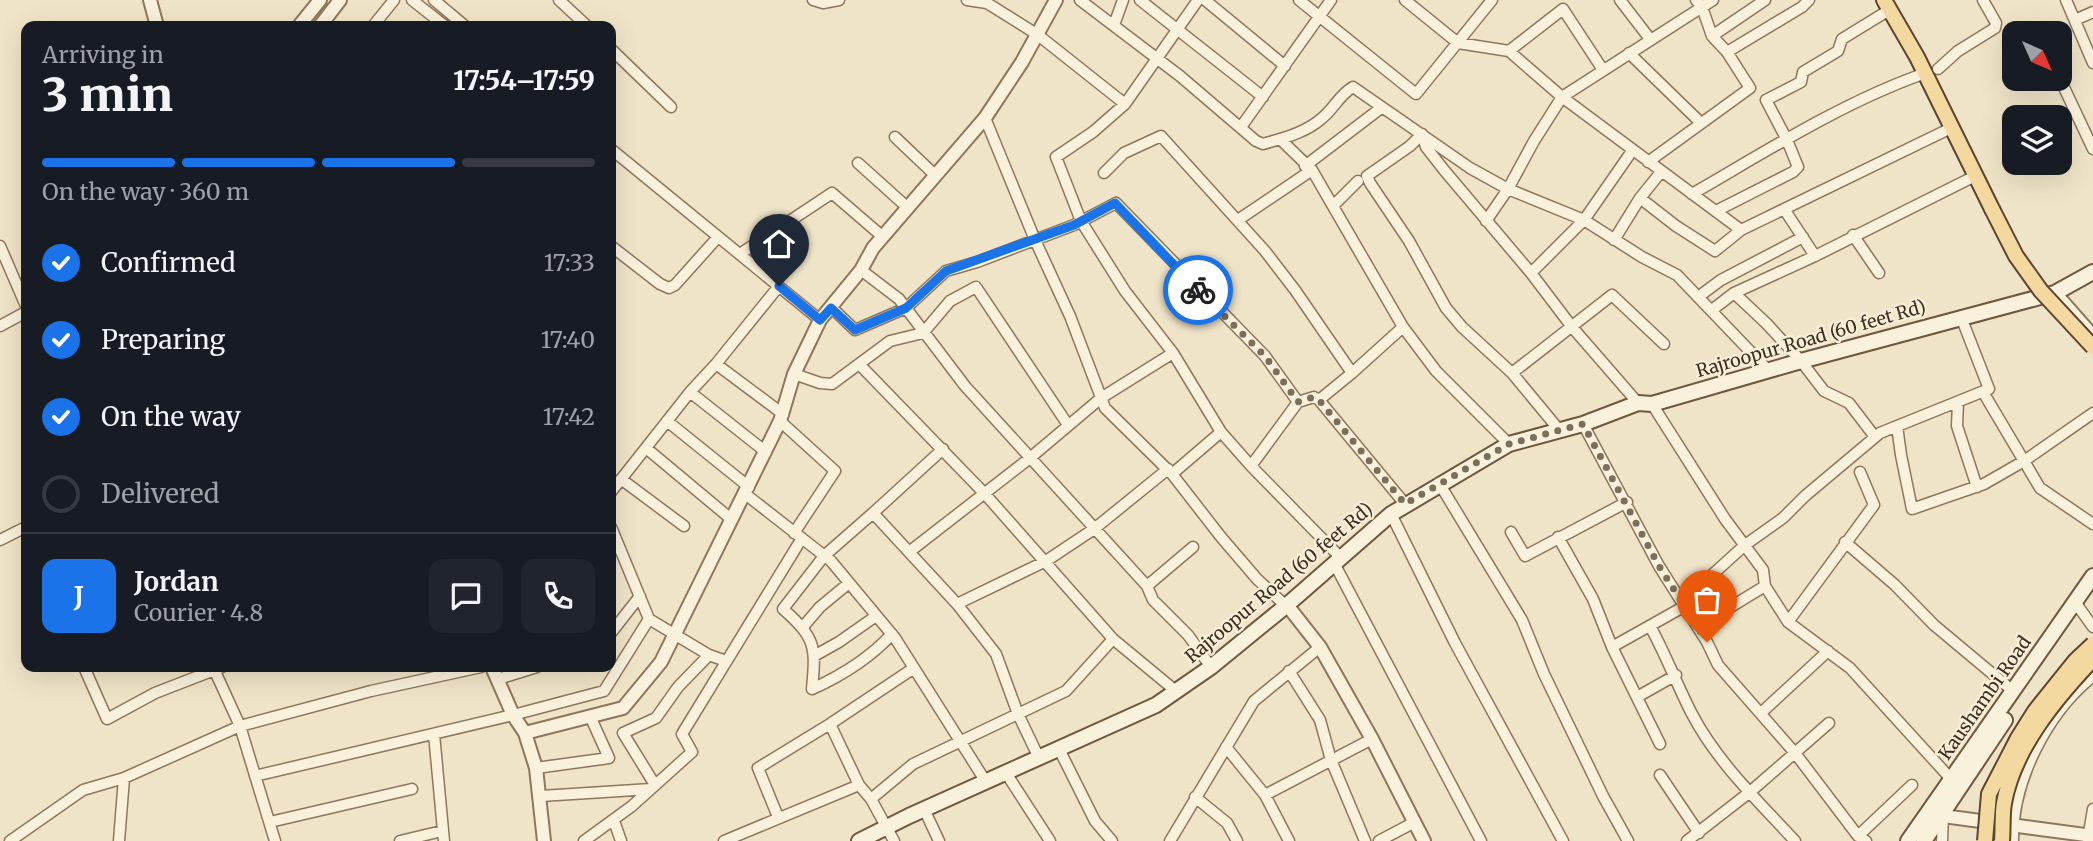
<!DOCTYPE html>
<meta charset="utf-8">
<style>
:root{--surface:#171b24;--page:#20242c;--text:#f1f3f6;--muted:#9ea1a6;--line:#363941;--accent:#1a73e8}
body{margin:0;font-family:Merriweather,serif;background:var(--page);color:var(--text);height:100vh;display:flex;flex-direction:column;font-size:26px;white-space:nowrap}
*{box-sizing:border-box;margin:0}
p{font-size:23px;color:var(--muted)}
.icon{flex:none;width:38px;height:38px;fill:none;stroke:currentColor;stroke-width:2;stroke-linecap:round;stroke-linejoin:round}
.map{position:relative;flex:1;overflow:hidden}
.side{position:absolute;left:21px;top:21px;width:595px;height:651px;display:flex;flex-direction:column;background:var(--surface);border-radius:14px;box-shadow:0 7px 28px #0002}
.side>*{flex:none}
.needle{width:46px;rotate:135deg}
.buttons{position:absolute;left:2002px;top:21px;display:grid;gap:14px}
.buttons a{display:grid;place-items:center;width:70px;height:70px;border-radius:14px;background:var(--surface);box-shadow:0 7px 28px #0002;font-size:35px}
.pin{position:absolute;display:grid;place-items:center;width:60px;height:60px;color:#fff;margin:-72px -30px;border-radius:50% 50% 50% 0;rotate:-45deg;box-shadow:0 0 7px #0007}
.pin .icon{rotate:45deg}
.courier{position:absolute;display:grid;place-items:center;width:70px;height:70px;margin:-35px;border:5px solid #1a73e8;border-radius:50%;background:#fff;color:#222;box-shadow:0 2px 9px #0007}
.headline em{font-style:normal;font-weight:800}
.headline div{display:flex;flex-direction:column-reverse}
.headline{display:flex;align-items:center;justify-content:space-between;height:119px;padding:0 21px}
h1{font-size:46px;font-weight:800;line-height:52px}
.bar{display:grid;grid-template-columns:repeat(4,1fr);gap:10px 7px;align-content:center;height:84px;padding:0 21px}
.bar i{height:9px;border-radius:5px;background:var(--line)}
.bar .selected{background:var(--accent)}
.bar p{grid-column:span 4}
.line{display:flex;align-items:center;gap:18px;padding:0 21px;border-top:2px solid var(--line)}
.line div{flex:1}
.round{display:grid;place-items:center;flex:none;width:74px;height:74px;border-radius:14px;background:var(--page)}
ol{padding:0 21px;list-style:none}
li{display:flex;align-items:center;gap:21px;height:77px}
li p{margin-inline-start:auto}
li .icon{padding:7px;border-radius:50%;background:var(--accent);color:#fff;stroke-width:4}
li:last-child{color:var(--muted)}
li i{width:38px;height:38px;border:4px solid var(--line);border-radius:50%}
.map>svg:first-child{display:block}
</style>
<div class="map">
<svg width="2093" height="841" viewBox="0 0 2093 841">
<rect width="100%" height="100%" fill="#f0e4c8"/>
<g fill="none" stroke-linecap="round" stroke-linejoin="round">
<defs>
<path id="minor" d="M412 0 445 26
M434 0 465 26
M559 0 587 26
M813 0 823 3 839 0
M967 0 987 3 1038 35 1125 104
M1080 0 1180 76 1256 141 1263 144C1283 138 1305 133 1321 119 1334 109 1339 95 1353 87L1470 168 1508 189 1584 220 1642 257 1677 275 1768 370
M1140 0 1263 97
M1198 0 1125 104 1093 132 1056 157 1081 221 1125 291 1173 353 1221 432 1251 466 1341 558
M1205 0 1285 66
M1299 0 1416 94 1492 0
M1405 0 1458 43 1509 51 1562 97 1741 230
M1620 0 1650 39
M2066 0 2093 63
M2075 20 2093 12
M1114 25 1123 0
M373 26 394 0
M1712 36 1765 0
M611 49 671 107
M1509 51 1563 9 1603 70
M1727 52 1802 7 1809 0
M1629 53 1701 123
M1938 69 1958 51 1995 28 1996 23 1983 0
M2060 79 2093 149
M985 118 1035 240 1070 316 1105 408 1172 474 1221 537 1257 579 1286 606
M1241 127 1331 0
M1422 134 1410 146 1367 176 1370 183 1409 241 1446 308 1462 327 1512 373 1560 431
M1422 134 1426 147 1444 170 1531 273 1572 327 1638 403
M895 137 935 175
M1280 139 1312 170 1403 327 1436 371 1509 444
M611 149 820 320
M1648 162 1750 88 1727 52 1712 36 1702 7 1696 0
M858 163 908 208
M1305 166 1381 108
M1104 173 1124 153 1161 136 1265 251 1295 290 1352 373 1319 400
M1692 194C1765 152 1840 104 1920 75
M1640 198 1676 226 1715 251 1741 230 1947 130
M1334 205 1358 181
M1784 209 1815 256
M1716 211 1793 172 1798 167 1787 140 1766 100 1801 82 1803 72 1838 51 1842 39 1886 12
M1238 220 1312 170
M1486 221 1508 189 1534 141 1562 97 1713 0
M1853 235 1879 273
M1614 240 1640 198 1661 172
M0 246 26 306
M611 246 660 284 669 288 675 285 718 237
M740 254 832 193 883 237
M861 270 899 299 965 386 1147 586 1153 600 1188 635 1211 667
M1531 273 1584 220 1632 151
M1734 293 1766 323 1801 361 1824 391 1849 403 1875 437
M1698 297 1721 280 1803 237
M832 308 855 330 906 308 946 271 977 262 1074 225 1116 203 1265 356 1298 402 1314 397 1319 400 1405 504
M1712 310 1734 293 1815 256 1971 178
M0 326 26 312
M716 364 779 286
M859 364 985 494 1113 639 1177 692
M1352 373 1403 327
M1512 373 1612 295 1664 344
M794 374 820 383 832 384 890 341 923 333 950 301 976 287 1068 425
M690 392 766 452
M1983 392 2040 488 2093 524
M1958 402 1957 426 1977 487
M1652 404 1725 519 1763 570 1765 586 1788 622 1850 668 1951 779
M667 421 749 487
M780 421 835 471 794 533
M1583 424 1659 566 1707 642 1718 665 1795 753 1858 836 1866 841
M1897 426 1901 455 1912 509 1984 484 2024 461 2093 413
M646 448 731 519
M943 449 873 513 957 604 996 654 1018 714 1039 758
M1251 466 1298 402
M1172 474 1221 432
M621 479 684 526
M1439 483 1522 620 1544 674 1603 796 1628 841
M611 492 690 392 716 364 783 414
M744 493 831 561 895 638 986 782
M873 513 824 556 783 609C816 638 816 647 812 689 843 675 869 659 892 634
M1391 514 1455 643 1563 841
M611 527 649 619 709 655 726 661
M1511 532 1525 556 1627 502
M1558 537 1593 599 1612 647
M0 540 26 527
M1845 542 1895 585 1934 625 2013 691
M909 552 1030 458 1101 398 1173 353
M1334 563 1481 841
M1147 586 1193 547
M1682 602 1745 545 1783 518 1805 496 1880 433 1989 389 1961 317
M2075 602 2093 627
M957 604 1046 561 1094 529 1168 469
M1788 622 1874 505 1860 472
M1650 626C1666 655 1677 685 1692 714 1717 762 1759 802 1795 841
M1698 627 1765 586
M802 628 820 607 849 583
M611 633 640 596
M814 656 839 642 876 616
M84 667 107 719 155 693 222 667
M213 667 240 726 275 841
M1289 671 1320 720 1331 760 1365 841
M498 679 537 667
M1637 697 1676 675
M1761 713 1828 651
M830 724 859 785 871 799 894 841
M434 734 444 841
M1660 744 1612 647 1685 606
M1226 747 1265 795 1289 841
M1059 749 1095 821 1112 841
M536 768 609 758 590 716
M1006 773 1050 841
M1660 775 1699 833
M255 776 513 715 604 691 649 619
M655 785 623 733 656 718 678 687 709 655
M1265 795 1372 739
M541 796 651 789
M1195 797 1227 823 1237 841
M871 799 913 764 1066 691 1113 639
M924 809 939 841
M778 817 758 768 830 724 914 668
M614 821 621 841
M270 822 412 789
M1858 836 1912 785
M2088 839 2093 809
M10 841 83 790 124 778 240 726 371 691 481 667
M119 841 124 778
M400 841 442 831
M584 841 632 806 692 752 682 734 802 538
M724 841 859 785
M1170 841 1254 701 1320 647
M1379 841 1413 823
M1687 841 1750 792 1829 723
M1942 841 1943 816
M2013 841C2012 781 2047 713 2093 676"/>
<path id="tertiary" d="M150 0 157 26
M299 26 320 0
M320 26 340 0
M2055 293 2093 336
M1287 605 1320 647 1372 739 1424 841
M492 667 513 715 525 733 536 768 544 841
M525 733 623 708 661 662 780 421 794 374 820 320 861 270 873 248 985 118 1022 62 1056 0
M1935 810 1943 816 2093 836"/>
<path id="secondary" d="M859 841 909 816 1156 705 1211 667 1287 605 1391 514 1509 444 1583 424 1638 403 1652 404 1801 361 2055 293 2093 272
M1908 841 2093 576
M1924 841 2005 720"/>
<path id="primary" d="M1884 0 1917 57 1992 209"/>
</defs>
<!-- minor casing -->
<use href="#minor" stroke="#8d765c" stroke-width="13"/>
<!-- tertiary casing -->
<use href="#tertiary" stroke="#8d765c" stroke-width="16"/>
<!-- secondary casing -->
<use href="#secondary" stroke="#6f573f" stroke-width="18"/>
<!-- primary casing -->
<use href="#primary" stroke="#5b4430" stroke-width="18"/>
<!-- minor -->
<use href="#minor" stroke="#faf1dc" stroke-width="10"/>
<!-- tertiary -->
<use href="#tertiary" stroke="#faf1dc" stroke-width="12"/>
<!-- secondary -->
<use href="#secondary" stroke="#faf1dc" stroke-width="14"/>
<!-- primary -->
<use href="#primary" stroke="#f3d9a0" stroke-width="14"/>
<defs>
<path id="primary-bridge" d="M1992 209 2016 256 2041 291 2093 347
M1985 841 1989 794 2018 738 2035 711 2075 661 2093 644
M2002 841C2003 828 2002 815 2004 803 2014 748 2056 698 2093 659"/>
</defs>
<!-- primary-bridge casing -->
<use href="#primary-bridge" stroke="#5b4430" stroke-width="18" stroke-linecap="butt"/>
<!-- primary-bridge -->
<use href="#primary-bridge" stroke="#f3d9a0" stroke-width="14"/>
</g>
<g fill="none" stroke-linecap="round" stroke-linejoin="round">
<!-- done -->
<path stroke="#7c6e5b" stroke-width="7" stroke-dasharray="0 12.6" d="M1198 290 1265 356 1298 402 1314 397 1319 400 1405 504 1509 444 1583 424 1659 566 1707 642"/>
<!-- route -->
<path stroke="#1a73e8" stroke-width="9" d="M779 286 820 320 831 308 855 330 906 308 946 271 1074 225 1115 203 1198 290"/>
</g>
<g text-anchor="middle" stroke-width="5" stroke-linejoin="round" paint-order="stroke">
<!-- street labels -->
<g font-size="18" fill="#3d2e20" stroke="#f7eed8">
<text transform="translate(1811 339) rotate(-16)" y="6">Rajroopur Road (60 feet Rd)</text>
<text transform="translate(1279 583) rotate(-40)" y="6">Rajroopur Road (60 feet Rd)</text>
<text transform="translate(1985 698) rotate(-55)" y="6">Kaushambi Road</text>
</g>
</g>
</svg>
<div class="buttons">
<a><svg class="needle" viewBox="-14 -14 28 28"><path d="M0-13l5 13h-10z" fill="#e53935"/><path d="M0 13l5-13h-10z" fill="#9ea1a6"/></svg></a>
<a><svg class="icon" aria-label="layers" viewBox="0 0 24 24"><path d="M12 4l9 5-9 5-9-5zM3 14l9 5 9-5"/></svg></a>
</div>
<div class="pin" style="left:1707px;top:642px;background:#ea580c"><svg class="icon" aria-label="bag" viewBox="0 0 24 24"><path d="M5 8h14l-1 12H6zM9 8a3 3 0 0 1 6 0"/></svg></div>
<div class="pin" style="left:779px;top:286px;background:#1f2937"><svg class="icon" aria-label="home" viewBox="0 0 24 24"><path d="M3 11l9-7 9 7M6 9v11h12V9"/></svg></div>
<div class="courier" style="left:1198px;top:290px"><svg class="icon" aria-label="bike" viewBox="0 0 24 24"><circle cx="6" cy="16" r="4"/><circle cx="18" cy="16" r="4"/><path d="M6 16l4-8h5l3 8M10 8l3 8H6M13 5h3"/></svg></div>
<section class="side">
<div class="headline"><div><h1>3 min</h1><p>Arriving in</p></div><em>17:54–17:59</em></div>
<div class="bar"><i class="selected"></i><i class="selected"></i><i class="selected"></i><i></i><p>On the way · 360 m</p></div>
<ol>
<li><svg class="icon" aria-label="check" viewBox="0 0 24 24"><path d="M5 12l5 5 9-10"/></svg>Confirmed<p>17:33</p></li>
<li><svg class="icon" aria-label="check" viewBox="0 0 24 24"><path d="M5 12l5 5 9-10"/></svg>Preparing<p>17:40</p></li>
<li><svg class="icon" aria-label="check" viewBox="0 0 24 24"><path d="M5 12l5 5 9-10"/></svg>On the way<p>17:42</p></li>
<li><i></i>Delivered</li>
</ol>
<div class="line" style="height:126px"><b class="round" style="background:var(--accent);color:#fff">J</b><div><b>Jordan</b><p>Courier · 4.8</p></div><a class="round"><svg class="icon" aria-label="chat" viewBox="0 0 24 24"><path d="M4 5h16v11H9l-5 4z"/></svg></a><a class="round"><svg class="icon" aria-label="phone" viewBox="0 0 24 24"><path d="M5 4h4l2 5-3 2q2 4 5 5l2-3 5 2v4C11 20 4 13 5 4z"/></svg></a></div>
</section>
</div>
